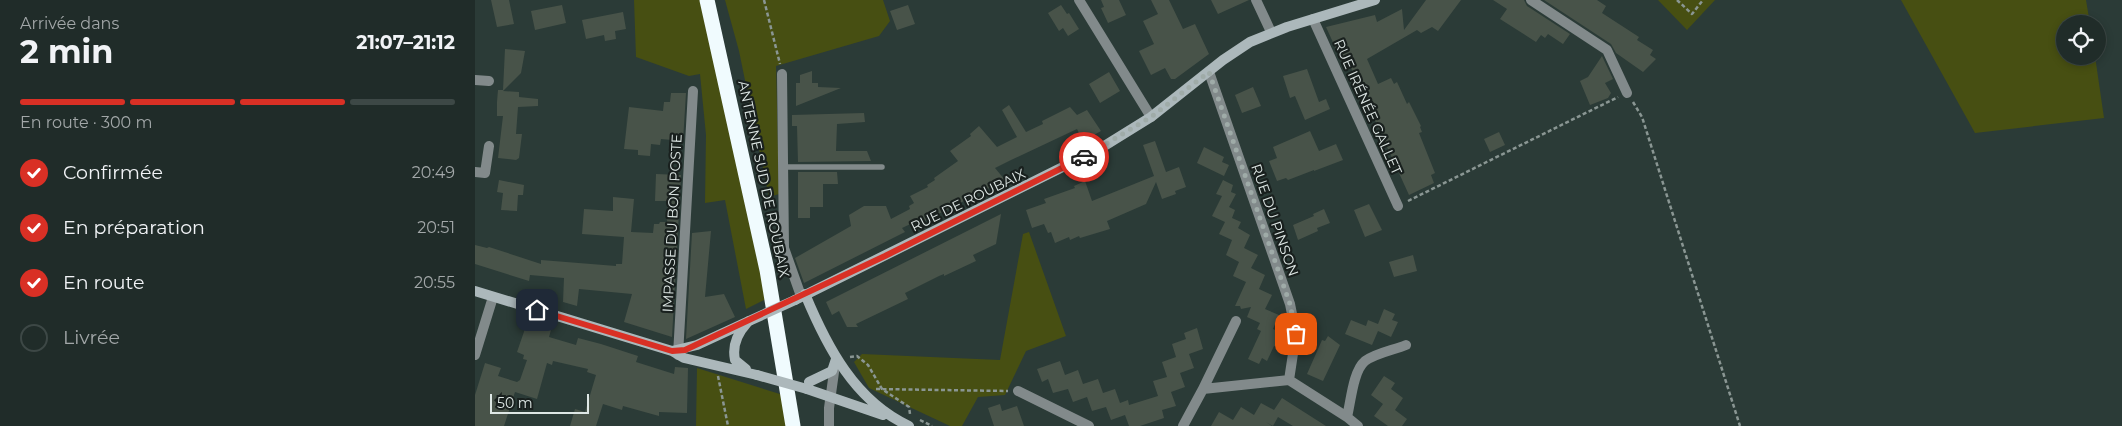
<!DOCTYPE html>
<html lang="fr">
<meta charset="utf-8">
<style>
:root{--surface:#202c29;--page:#2d3835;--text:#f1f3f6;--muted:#a2a7a8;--line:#3d4846;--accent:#d93025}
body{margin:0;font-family:Montserrat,sans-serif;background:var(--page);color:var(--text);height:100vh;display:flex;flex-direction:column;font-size:19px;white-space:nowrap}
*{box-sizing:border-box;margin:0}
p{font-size:16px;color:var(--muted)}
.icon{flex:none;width:28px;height:28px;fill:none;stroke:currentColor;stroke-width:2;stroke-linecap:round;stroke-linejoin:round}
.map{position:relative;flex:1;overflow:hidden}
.side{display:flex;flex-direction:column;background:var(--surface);width:475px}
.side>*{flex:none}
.tools{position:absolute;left:1581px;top:15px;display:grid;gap:10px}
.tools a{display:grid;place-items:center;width:50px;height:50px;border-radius:50%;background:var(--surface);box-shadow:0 2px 8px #0003,0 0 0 1px var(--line);font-size:25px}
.scale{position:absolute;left:15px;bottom:12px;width:99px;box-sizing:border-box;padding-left:5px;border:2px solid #dee7e5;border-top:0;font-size:14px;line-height:18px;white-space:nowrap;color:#dee7e5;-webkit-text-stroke:4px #19201e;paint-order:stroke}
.pin{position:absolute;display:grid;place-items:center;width:42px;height:42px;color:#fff;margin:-21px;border-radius:10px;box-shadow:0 2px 8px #0006}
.courier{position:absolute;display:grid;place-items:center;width:50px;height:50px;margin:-25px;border:4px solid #d93025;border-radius:50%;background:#fff;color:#222;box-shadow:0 1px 6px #0007}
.summary em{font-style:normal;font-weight:700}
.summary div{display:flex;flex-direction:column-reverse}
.summary{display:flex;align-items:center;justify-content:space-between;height:85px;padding:0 20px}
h1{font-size:32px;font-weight:700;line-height:38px}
.bar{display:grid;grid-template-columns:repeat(4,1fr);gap:8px 5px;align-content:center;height:60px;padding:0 20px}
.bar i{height:6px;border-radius:4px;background:var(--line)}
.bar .selected{background:var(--accent)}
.bar p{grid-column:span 4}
ol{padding:0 20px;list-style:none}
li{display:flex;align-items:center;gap:15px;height:55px}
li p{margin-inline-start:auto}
li .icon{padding:5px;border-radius:50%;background:var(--accent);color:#fff;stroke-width:4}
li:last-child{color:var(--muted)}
li i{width:28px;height:28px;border:2px solid var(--line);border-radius:50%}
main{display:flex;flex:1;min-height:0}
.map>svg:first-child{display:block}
</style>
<main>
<section class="side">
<div class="summary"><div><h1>2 min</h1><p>Arrivée dans</p></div><em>21:07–21:12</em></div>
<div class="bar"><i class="selected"></i><i class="selected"></i><i class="selected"></i><i></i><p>En route · 300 m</p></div>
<ol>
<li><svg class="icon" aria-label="check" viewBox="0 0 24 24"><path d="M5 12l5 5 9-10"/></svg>Confirmée<p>20:49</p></li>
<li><svg class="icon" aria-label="check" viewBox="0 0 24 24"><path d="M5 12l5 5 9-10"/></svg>En préparation<p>20:51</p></li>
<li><svg class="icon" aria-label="check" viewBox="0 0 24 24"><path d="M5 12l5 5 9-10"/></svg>En route<p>20:55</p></li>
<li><i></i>Livrée</li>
</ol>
</section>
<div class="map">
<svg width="1647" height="426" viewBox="0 0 1647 426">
<rect width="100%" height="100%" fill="#2b3b37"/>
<!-- green -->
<path fill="#474f12" d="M159 0H226L291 299 271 309 250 200 230 203 231 135 225 74 214 76 161 57Z
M250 0H408L415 21 404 36 301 66 304 194 294 197 264 51Z
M1183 0H1240L1212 30Z
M1426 0H1611L1615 24H1590V56H1620L1629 118 1500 133Z
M554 232 591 336 551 351 530 395 503 397 487 426H475L394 388 379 362 387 354 525 360 548 234Z
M222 368 308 395 311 426H221Z"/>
<!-- building -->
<path fill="#485349" d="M16 0H34L39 24 22 27Z
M626 0H644L651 15 633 23 626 8 629 7Z
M676 0H694L708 29 720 24 734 54 700 79H696L690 68 676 75 664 51 679 44 668 21 683 14Z
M736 0H774L743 14Z
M951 0H986L963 31 957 27 946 33 942 30 892 59 903 84 916 78 919 84 922 82 932 104 934 102 946 126 945 127 947 132 944 133 960 173 956 175 959 183 934 195 876 68 871 71 851 27 900 15 902 22 927 9 929 30Z
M1018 0H1049L1052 6 1095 34 1088 44 1073 34 1070 38 1066 35 1061 42 1025 19 1032 9Z
M1069 0H1122L1131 6 1127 13 1164 37 1162 40 1178 50 1175 55 1181 59 1168 72 1141 53 1136 44Z
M87 5 91 23 60 30 56 11Z
M433 5 440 24 422 30 415 11Z
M586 5 592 14 594 13 604 29 593 36 588 28 584 31 573 13Z
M148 12 151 29 140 31 141 39 130 41 129 35 111 39 107 20Z
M30 49 50 51 46 73 28 91 44 92V97L63 99V106L43 107 41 134H47L44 158 41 160 23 158 28 116H22V102L23 90H28Z
M1127 56 1138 79 1130 83 1136 93 1133 98 1115 105 1105 81 1113 77Z
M832 69 844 102 851 99 855 109 830 120 820 96 815 98 808 76Z
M337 71V83H343V87L366 88 321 106V83H325V75Z
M634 72 645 91 625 103 614 84Z
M778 87 786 106 767 113 760 95Z
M196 93H211L208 141 186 139 185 145 176 144 175 156 163 155V150L149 149 154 107 188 111 189 102H195Z
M534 105 551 132 568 124 567 121 595 107 602 115 612 110 626 131 608 141 602 129 536 160 520 168 530 180 448 222 446 219 427 228 430 232 329 283 320 258 376 226 374 215 389 206H411L416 219 435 209 434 206 439 203 435 196 453 187 452 185 460 180 459 178 483 161 475 151 496 136 495 134 504 126 522 147 542 137 527 110Z
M389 113 390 122 362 124 361 151H392L396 161 323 162 322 126H317V115Z
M835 131 844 151 861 144 868 160 839 171V170L813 180 811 178 802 181 794 161 802 158 798 147Z
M1024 132 1030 145 1015 152 1009 139Z
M680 141 691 172 704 167 711 187 700 191 701 194 687 199 681 182 671 204 632 221 635 229 605 238 604 236 595 240 594 237 580 243 576 232 573 233 569 224 557 228 551 210 571 203 569 199 600 188 599 186 610 181 617 201 679 176 668 145Z
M729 147 749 157 747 162 754 165 749 176 722 163Z
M323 172H362L363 184H348V207H335V218H323Z
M181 174 206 175 197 337 149 322 157 294 104 289 102 306 88 302 89 278 55 275 54 281 0 264V245L12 248 14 247 66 264V260L141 266V264H147L149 237 107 234 109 209 138 211V197L159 199 156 232 178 233 179 224H184L185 222H192L193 201H180Z
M24 180 49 185 48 195H43L42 211 26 210 28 193 22 192Z
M748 180 758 185 756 192 761 194 754 207 760 210 757 218 766 222 763 228 775 235 769 248 783 255 776 268 790 275 784 289 797 295 790 309 804 315 798 329 811 335 804 348 799 346 792 361 787 358 784 364 773 359 786 331 782 329 785 323 772 317 776 307 766 309 765 306H760L771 282 758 276 764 262 751 255 757 240 744 234 750 222 737 216 747 196 741 194Z
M894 204 907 230 890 237 879 210Z
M849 209 855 223 842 228 843 231 823 240 818 225 839 216 838 214Z
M526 214 521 244 498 255 501 261 469 276V274L464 276 430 293 433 299 381 324 383 327H372L364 311 357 315 351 302Z
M236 231 230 297 249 294 260 317 211 339 217 233Z
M938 255 942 271 919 277 914 262Z
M909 309 920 314 917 320 923 322 916 337 903 331 897 345 870 334 876 320 891 326 893 320 903 324Z
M52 323 76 330 74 337 101 345 103 338 126 344 163 356 161 362 199 374 200 367 213 368 212 413 184 412V416L148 406 147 410 128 404 121 426H95L100 409 110 412 121 375 112 372 113 369 78 361 77 365 72 363 62 399 40 392 29 426H0V395L10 363 26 368 23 376 42 382 45 380 52 360 48 359 49 355 42 352Z
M722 328 728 349 714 354 719 368 705 373 710 387 696 392 701 406 687 410 689 418 665 426H654L650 415 636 420 631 407 617 411 612 397 598 402 593 389 578 393 573 379 567 382 562 369 585 361 590 375 603 370 608 384 623 379 628 393 640 389 645 403 653 400 654 405 683 396 678 381 692 377 687 362 701 357 697 344 711 339 709 333Z
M853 336 865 345 848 381 832 374 847 340 850 341Z
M909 376 920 383 916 389 928 398 920 410 932 419 927 426H913L899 416 908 404 896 395Z
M807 398 851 426H818L803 417 798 426 791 422 797 426H736L744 412 758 420 766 407 779 415 786 403 799 410Z
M525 404 527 411 542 406 549 426H519L513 408Z"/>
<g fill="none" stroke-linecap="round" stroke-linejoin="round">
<!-- path -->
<path stroke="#8a9693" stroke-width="2.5" stroke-dasharray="4 2.5" stroke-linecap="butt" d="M289 0 305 64
M1202 0 1217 14 1228 0
M1158 102 1167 117 1265 426
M933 201 1143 97
M375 357 382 356 393 365 407 389 434 407 435 414
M243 376 253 426
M401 389 533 391
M445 420 457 426"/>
<!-- lane -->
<path stroke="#828a8b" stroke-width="5.5" d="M308 167H407"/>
<!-- street -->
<path stroke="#828a8b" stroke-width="10" d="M604 0 676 117
M781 0 796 32
M1056 0 1132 50 1152 93
M838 19 923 206
M734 72 815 304 821 334 814 380 872 417 883 426
M307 74 309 248 326 296
M0 80 14 81
M0 172 10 173 14 146
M761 321 728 389 814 380
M0 355 18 297
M203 355 218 91
M543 391 614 426
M872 417C876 401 878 371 890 361 901 353 919 350 931 345
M354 426V408L360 365
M708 426 728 389"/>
<!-- secondary -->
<path stroke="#acb8bb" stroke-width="10" d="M0 291 197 351 209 358 282 375
M330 294C352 347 380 401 434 426
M320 300 626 148 676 117 748 60 775 42 812 27 900 0
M197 351 222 345 274 321
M271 369 260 360C257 346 262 334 272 323
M334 382 357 371 361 359
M332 389 408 415"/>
<!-- highway -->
<path stroke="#f0fbfe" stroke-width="15" d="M232 0 292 270 318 426"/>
<!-- secondary-bridge -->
<path stroke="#acb8bb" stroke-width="10" d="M274 321 320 300
M282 375 332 389"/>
</g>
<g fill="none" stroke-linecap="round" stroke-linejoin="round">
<!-- done -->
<path stroke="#9faba8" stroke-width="5" stroke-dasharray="0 9" d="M609 157 676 117 734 72 815 304 821 334"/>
<!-- route -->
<path stroke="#d93025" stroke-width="6" d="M62 310 197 351 210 350 410 256 609 157"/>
</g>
<g text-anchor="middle" stroke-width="4.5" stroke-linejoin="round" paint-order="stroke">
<!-- street labels -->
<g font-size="14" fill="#dee7e5" stroke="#19201e">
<text transform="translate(893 107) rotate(66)" y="5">RUE IRÉNÉE GALLET</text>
<text transform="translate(289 179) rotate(78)" y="5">ANTENNE SUD DE ROUBAIX</text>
<text transform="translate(493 200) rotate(-26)" y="5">RUE DE ROUBAIX</text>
<text transform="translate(800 220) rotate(71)" y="5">RUE DU PINSON</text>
<text transform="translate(197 223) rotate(-87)" y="5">IMPASSE DU BON POSTE</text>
</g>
</g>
</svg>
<div class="tools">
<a><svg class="icon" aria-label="locate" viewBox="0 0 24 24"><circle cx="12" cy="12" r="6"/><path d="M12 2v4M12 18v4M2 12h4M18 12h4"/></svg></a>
</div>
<div class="scale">50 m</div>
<div class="pin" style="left:821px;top:334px;background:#ea580c"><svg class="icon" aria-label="bag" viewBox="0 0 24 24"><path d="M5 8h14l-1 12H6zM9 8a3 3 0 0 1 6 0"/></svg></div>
<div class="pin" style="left:62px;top:310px;background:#1f2937"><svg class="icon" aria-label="home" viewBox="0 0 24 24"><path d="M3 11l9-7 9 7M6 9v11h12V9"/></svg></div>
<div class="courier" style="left:609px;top:157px"><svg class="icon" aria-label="car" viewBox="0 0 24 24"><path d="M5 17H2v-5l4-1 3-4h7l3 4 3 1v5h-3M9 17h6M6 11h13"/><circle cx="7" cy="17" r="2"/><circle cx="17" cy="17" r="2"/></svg></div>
</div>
</main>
